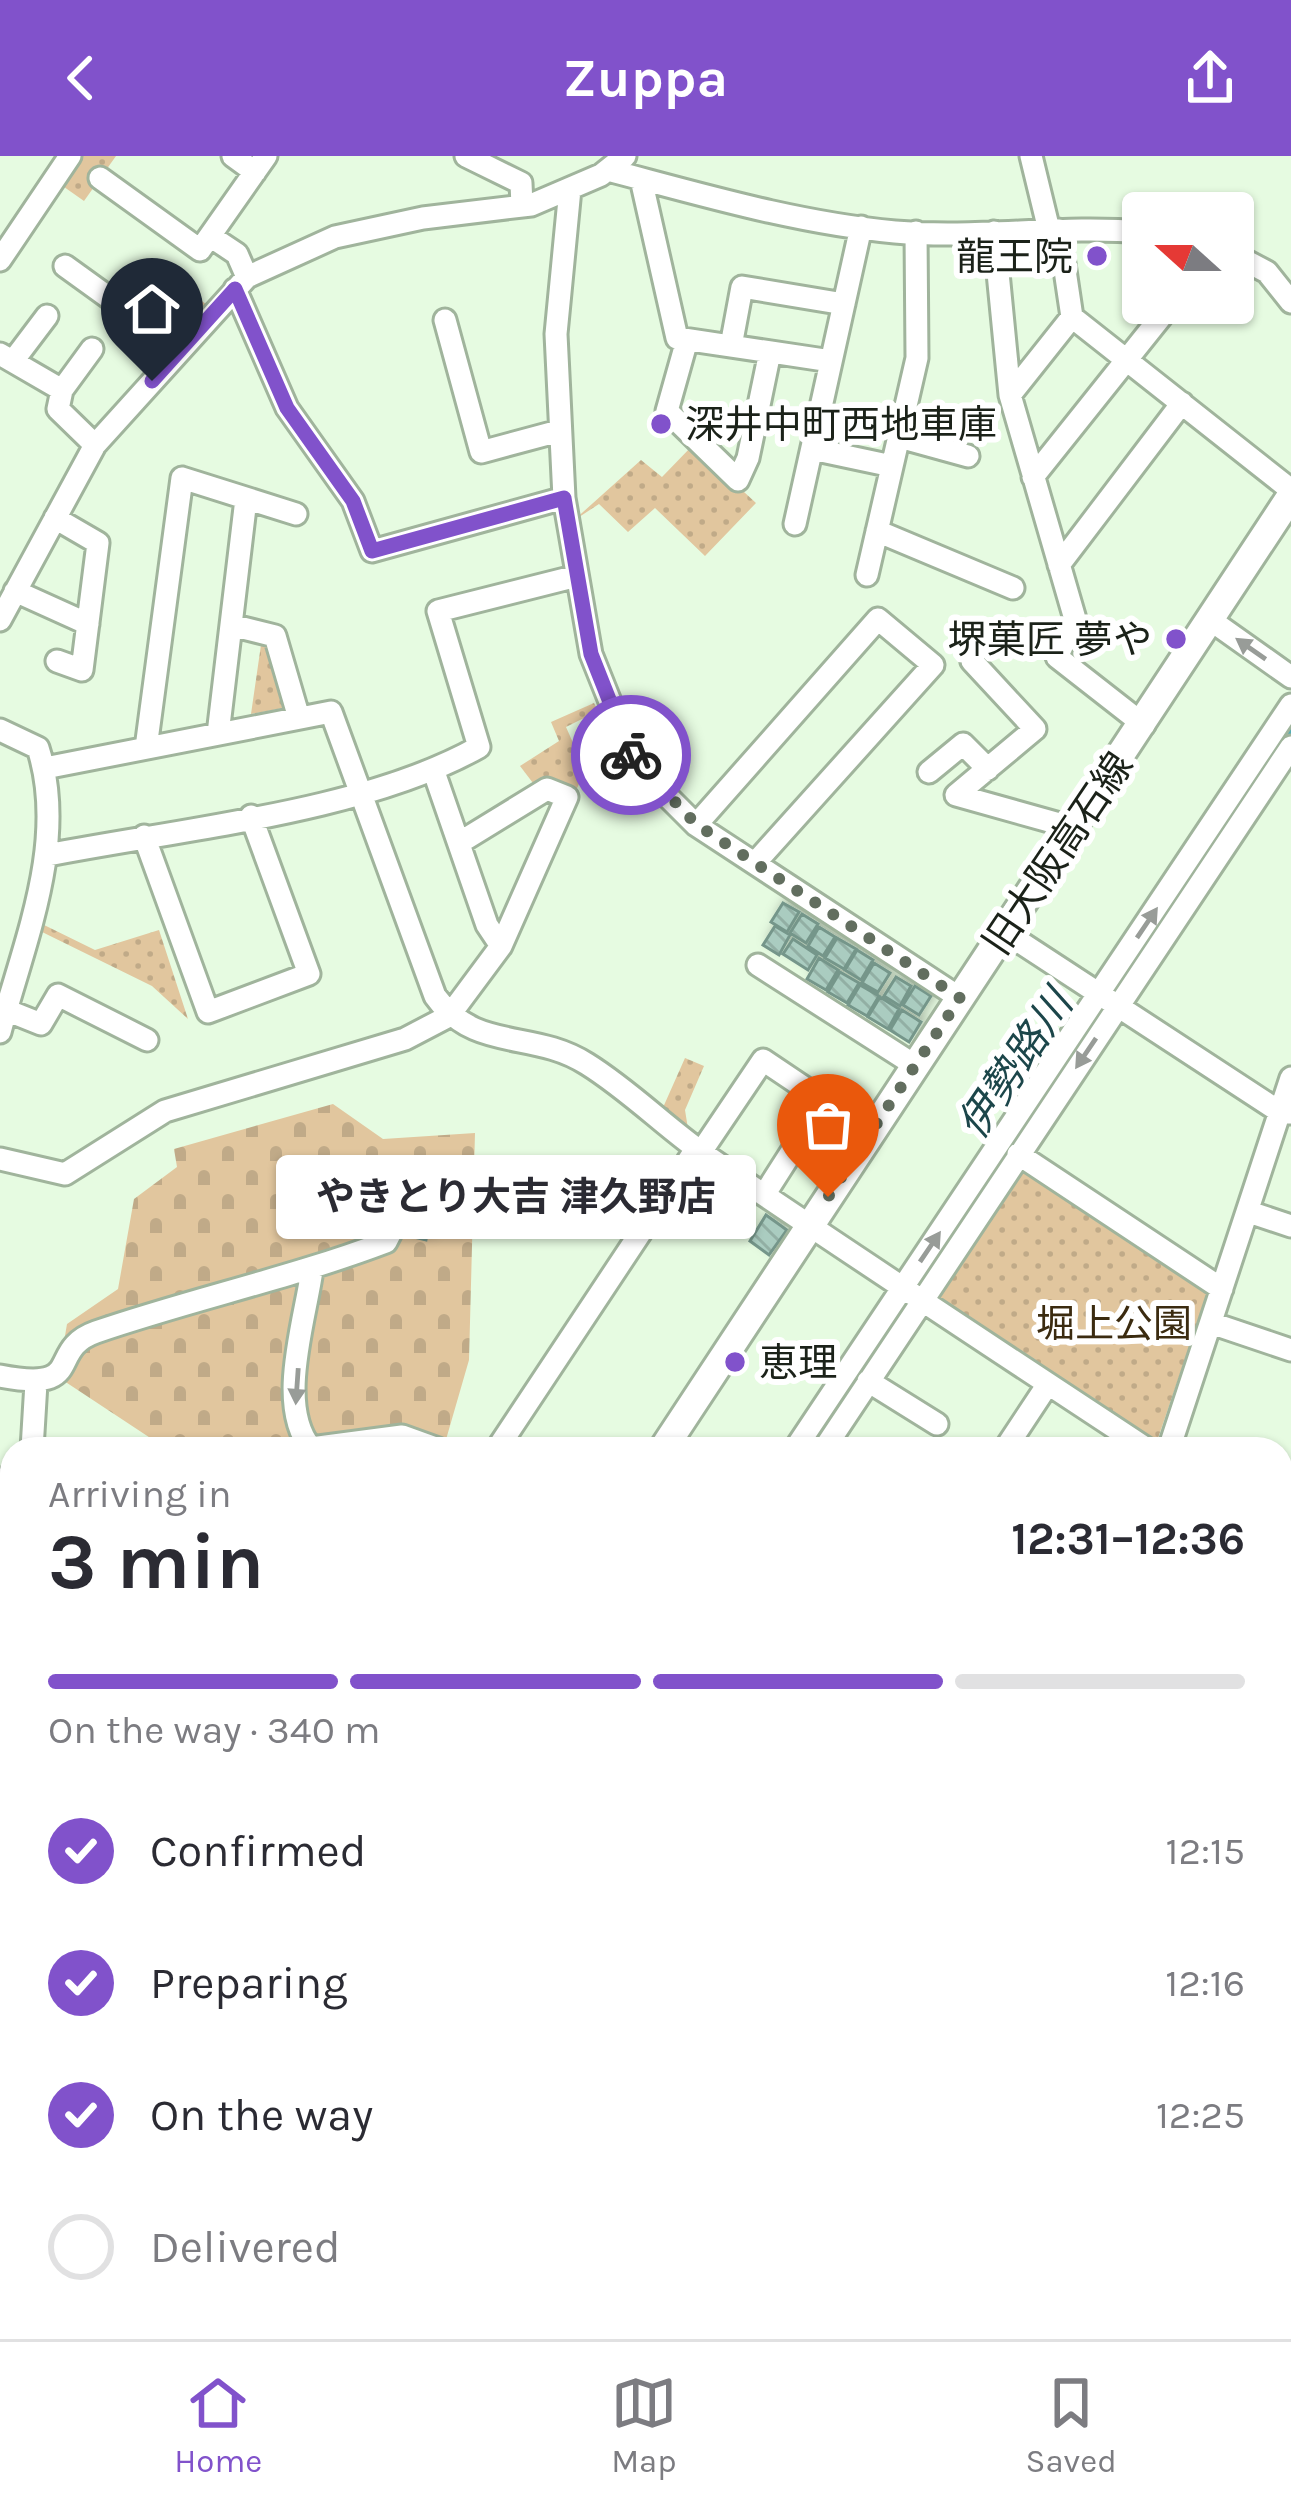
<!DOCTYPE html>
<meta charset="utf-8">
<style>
:root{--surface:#fff;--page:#f7f7f7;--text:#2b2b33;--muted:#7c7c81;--line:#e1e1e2;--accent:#8152cb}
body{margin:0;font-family:Karla,"Noto Sans JP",sans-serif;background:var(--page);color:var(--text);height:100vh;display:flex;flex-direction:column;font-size:45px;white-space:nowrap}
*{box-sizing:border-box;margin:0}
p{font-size:39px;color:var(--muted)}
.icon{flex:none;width:66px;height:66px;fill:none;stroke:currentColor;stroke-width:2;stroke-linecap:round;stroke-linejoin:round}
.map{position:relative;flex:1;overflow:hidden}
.details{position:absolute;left:0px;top:1281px;width:1293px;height:903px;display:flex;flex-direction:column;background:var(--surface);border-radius:36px 36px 0 0;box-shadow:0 3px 9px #0004}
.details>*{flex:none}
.needle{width:78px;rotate:291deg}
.controls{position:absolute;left:1122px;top:36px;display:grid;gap:24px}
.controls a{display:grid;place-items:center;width:132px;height:132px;border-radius:12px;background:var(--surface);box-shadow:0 3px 9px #0004;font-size:60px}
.pin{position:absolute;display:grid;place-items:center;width:102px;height:102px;color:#fff;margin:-123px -51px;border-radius:50% 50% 50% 0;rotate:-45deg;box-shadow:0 0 12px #0007}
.pin .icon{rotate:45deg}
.courier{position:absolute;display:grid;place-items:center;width:120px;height:120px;margin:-60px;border:9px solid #8152cb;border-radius:50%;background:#fff;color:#222;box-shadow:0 3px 15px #0007}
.bubble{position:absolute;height:84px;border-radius:12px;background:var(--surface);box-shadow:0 3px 9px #0004;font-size:39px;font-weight:700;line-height:84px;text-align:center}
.headline em{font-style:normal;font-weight:700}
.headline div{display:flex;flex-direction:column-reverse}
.headline{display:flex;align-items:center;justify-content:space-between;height:204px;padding:0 48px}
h1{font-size:78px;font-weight:700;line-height:90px}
.bar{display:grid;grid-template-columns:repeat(4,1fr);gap:18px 12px;align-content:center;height:144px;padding:0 48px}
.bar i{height:15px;border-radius:9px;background:var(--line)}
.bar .selected{background:var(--accent)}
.bar p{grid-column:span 4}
ol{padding:0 48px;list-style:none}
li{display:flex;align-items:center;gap:36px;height:132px}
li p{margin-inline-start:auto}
li .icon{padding:12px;border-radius:50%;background:var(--accent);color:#fff;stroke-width:4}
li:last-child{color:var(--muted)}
li i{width:66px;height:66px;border:6px solid var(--line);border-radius:50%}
header{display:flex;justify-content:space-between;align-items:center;height:156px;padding:0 48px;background:var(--accent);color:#fff;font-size:54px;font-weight:700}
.tabs{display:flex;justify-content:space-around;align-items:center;height:168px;border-top:3px solid var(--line);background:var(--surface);font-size:33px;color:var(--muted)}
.tabs a{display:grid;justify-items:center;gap:6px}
.tabs .selected{color:var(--accent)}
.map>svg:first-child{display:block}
</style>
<header><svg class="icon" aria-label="back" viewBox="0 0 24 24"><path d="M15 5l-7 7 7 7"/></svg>Zuppa<svg class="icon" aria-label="share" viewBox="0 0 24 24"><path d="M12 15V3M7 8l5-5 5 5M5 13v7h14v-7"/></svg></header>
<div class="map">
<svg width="1291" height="2183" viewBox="0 0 1291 2183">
<defs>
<pattern id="cemetery-stones" width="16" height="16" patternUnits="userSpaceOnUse" patternTransform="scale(3)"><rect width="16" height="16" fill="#e1c69e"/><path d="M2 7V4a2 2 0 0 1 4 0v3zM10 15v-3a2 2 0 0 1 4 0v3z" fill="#c0aa88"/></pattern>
<pattern id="park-dots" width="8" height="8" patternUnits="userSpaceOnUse" patternTransform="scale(3)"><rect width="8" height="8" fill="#e1c69e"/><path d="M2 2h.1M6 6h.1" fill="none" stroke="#c0aa88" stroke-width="1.8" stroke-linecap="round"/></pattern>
<pattern id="building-back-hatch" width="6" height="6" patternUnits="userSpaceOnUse" patternTransform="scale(3)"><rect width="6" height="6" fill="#aaccc0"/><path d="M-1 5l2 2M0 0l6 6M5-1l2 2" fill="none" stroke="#92afa4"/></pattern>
<filter id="shadow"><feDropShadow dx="5.5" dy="-5.5" stdDeviation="6" flood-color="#0004"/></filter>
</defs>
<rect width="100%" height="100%" fill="#e6fbe1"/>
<!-- cemetery -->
<path fill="url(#cemetery-stones)" d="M333 948 383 983 475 977 469 1204 445 1287 402 1280 393 1293H167L58 1221 67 1168 118 1133 134 1043 177 1011 174 993Z"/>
<!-- park -->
<path fill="url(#park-dots)" d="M75 0H116L84 45 57 26Z
M182 131 206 148 184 173 175 175 163 165Z
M693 289 756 347 705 400 655 352 628 376 599 348 573 365 641 304 662 321Z
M262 482 269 488 286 546 283 552 251 558Z
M594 547 598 555 566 571 585 614 575 637 536 631 520 610 559 585 551 566Z
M40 767 95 794 159 774 188 863 152 830 38 774Z
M685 902 704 910 685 954 689 979 661 956Z
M1022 1014 1208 1136 1156 1288 937 1143Z"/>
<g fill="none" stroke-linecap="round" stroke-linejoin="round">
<!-- river -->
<path stroke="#52adb5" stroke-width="30" d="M940 1094 1291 570"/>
</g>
<!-- building -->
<path fill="url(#building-back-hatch)" stroke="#75968a" stroke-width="3" filter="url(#shadow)" d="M783 747 799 756 787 776 771 766Z
M802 758 818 768 806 787 790 777Z
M775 770 790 779 779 799 763 789Z
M819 771 835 781 823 800 808 790Z
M837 782 856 793 844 813 825 802Z
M793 783 817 799 808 814 783 798Z
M857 794 873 804 861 824 845 814Z
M819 802 838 814 826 834 807 823Z
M874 807 890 817 878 836 862 827Z
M840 816 859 827 847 847 828 836Z
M896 821 911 830 900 850 884 840Z
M860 829 879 840 867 860 848 849Z
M915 830 931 840 919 859 903 849Z
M880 841 899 853 888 873 868 861Z
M902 854 921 866 909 886 890 874Z
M412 1047 433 1051 426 1084 405 1079Z
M766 1059 787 1074 769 1099 750 1085Z
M1291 1603V1676L1284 1695 1281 1632Z"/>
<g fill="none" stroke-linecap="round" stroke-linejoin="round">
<defs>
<path id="minor" d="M233 0 255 16
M466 0 521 27 522 50
M1031 0 1049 74
M608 14C703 39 797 67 895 76 978 83 1061 69 1143 76
M100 22 200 94 266 0
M641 23 677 182 831 205
M570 33 556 178 564 342 591 498 635 608 696 669 960 842
M1059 74 1072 161 1291 334
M994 76 1010 239 1075 463 1057 501 1144 569
M210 80 237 98 247 121
M1233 98 1267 116 1291 146
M0 104 70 0
M65 110 180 193
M235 133 287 252 353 345 372 395 564 342
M445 164 481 296 559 275
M687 184 667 255 738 324 748 302 770 196
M731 190 742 131 844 148
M0 198 62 234 58 253 95 289
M13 205 47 160
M62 234 92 193
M1010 239 1072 161
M899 281 968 300
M812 293 892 310
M1033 321 1172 147
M55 362 98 387 82 514 57 505
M795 368 861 71
M877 375 1013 432
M1059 409 1182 247
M867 419 917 202 916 76
M15 435 88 468
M0 464 95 289 247 121 335 81 423 62 531 49 601 19 625 0
M1212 465 1291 521
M231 469 275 480 299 562
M982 480 972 505 1035 573 956 639 1074 672
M0 574 38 592C68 685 24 786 0 876
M218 578 246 343
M146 592 182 322 296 358
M45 612 331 556 435 840C476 897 532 873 587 908 632 936 668 974 711 1003 855 1101 1001 1197 1147 1293
M434 616 487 769 501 790
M929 616 963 588 988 613
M696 669 878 463 933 509 755 707
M144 680 208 856 309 818 251 660
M48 699C180 673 364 656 479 591L438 455 577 420
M1003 775 1280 956 1291 957
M758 809 916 910
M6 854 41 868 58 839 147 884
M701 996 763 904 824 945 764 1039
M1018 998 1222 1133
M0 1003 65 1018 165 955 405 883 449 860 501 790 567 641 547 633 459 687
M1249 1056 1291 1070
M312 1114C305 1165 276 1250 311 1292L402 1280 438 1293
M1211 1167 1291 1194
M0 1220C88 1237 45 1194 96 1176 192 1143 291 1122 386 1086L402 1055
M868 1225 937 1268
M32 1293 36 1227
M497 1293 696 993
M795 1293 1291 549
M824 1293 1291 591
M1005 1293 1048 1228
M1169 1293 1291 922
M0 1323 12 1328
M1281 1345 1291 1357
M1281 1486 1291 1489
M0 1501 12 1473
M0 1545 12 1550
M1281 1561 1291 1534
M1281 1733 1291 1737
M1290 1956 1291 1842
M1281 2069 1291 2071
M159 2172 178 2183
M600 2172 617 2183
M829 2172 833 2183
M74 2183 83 2172
M210 2183 217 2172
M238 2183 245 2172
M382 2183 390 2172
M513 2183 520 2172
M919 2183 943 2172
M1204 2183 1212 2172"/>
<path id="major" d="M663 1293 1291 340
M0 2095 12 2084"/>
</defs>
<!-- minor casing -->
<use href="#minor" stroke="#a0b49c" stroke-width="27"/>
<!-- major casing -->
<use href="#major" stroke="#a0b49c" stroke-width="33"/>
<!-- minor -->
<use href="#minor" stroke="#fff" stroke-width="21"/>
<!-- major -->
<use href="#major" stroke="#fff" stroke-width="27"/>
</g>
<!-- one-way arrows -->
<defs><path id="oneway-solid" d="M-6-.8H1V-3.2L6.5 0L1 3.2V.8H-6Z" transform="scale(3)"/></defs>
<g fill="#989c98">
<use href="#oneway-solid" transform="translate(1251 493) rotate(-145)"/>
<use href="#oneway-solid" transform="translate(1147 767) rotate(-56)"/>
<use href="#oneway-solid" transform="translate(1086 897) rotate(124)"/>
<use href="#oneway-solid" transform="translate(930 1091) rotate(-56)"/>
<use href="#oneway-solid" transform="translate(297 1230) rotate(94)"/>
</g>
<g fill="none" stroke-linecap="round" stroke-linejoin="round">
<!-- done -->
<path stroke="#626e5f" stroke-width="12" stroke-dasharray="0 21.6" d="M631 599 696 668 960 842 828 1041"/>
<!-- route -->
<path stroke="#8152cb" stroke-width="15" d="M152 225 235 133 287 252 353 345 372 395 564 342 591 498 631 599"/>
</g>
<!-- markers -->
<g fill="#8152cb" stroke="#fff" stroke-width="4.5">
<circle cx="1097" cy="100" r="12"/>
<circle cx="661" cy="268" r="12"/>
<circle cx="1176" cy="483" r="12"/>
<circle cx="735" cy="1206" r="12"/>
</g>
<g text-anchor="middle" stroke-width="12" stroke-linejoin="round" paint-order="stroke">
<!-- poi labels -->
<g font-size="39" fill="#1b2219" stroke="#fff" text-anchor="end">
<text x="1073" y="114">龍王院</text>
<text x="685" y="282" text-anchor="start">深井中町西地車庫</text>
<text x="1152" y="497">堺菓匠 夢や</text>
<text x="759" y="1220" text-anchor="start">恵理</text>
</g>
<!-- street labels -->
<g font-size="39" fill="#1b2219" stroke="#fff">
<text transform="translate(1057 697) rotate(-56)" y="14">旧大阪高石線</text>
</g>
<!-- park labels -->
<g font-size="39" fill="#3b2b10" stroke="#fff">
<text x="1114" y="1181">堀上公園</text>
</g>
<!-- water labels -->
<g font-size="42" font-style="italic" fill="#1c464a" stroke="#fff">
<text transform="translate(1014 908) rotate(-56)" y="15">伊勢路川</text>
</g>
</g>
</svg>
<div class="controls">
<a><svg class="needle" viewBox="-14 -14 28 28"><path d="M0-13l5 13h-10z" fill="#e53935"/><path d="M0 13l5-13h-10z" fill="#7c7c81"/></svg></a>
</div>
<div class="pin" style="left:828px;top:1041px;background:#ea580c"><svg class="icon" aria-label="bag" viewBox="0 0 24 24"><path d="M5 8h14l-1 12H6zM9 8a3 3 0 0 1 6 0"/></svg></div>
<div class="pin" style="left:152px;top:225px;background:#1f2937"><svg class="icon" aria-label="home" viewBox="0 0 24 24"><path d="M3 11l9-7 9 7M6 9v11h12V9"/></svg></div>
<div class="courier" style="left:631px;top:599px"><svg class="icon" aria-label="bike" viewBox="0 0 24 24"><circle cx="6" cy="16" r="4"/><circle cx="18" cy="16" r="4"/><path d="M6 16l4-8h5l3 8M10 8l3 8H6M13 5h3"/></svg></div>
<div class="bubble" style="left:276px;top:999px;width:480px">やきとり大吉 津久野店</div>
<section class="details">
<div class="headline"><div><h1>3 min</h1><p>Arriving in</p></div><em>12:31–12:36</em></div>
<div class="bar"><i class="selected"></i><i class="selected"></i><i class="selected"></i><i></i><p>On the way · 340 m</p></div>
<ol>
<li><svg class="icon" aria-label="check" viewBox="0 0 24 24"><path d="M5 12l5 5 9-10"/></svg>Confirmed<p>12:15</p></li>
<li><svg class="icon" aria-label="check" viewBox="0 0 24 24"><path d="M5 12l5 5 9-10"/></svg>Preparing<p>12:16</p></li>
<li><svg class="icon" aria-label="check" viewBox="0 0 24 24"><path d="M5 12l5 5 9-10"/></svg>On the way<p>12:25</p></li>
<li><i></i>Delivered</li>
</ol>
</section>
</div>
<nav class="tabs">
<a class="selected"><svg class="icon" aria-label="home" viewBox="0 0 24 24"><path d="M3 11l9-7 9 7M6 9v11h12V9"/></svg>Home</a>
<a><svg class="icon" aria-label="map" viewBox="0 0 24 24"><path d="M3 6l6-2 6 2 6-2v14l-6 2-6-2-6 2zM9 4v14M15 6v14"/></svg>Map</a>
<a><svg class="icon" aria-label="saved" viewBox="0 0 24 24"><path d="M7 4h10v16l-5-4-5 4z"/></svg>Saved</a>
</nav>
